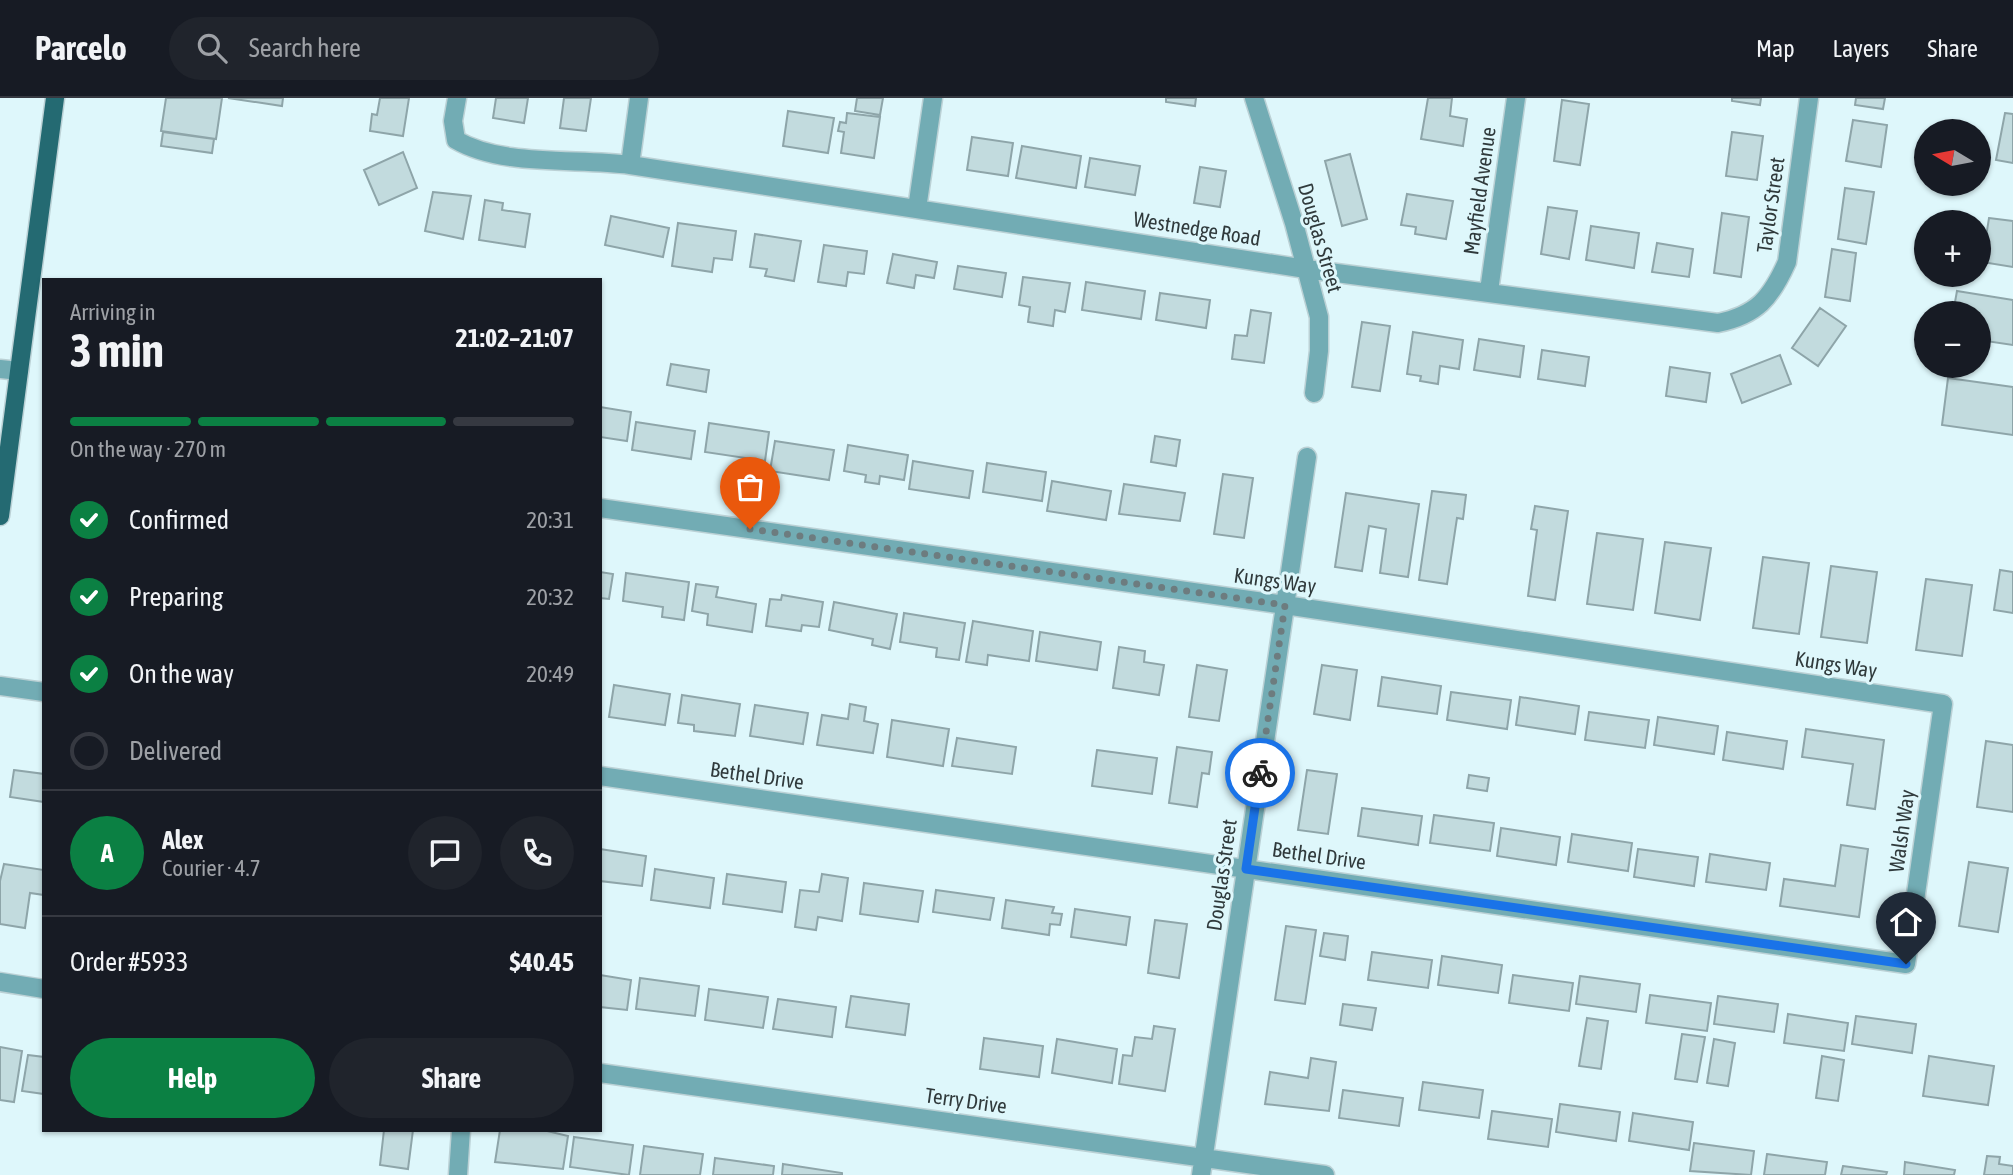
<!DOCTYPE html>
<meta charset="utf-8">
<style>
:root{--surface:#171b24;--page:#20242c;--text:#f1f3f6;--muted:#9ea1a6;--line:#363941;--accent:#0b8043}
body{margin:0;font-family:"Asap Condensed",sans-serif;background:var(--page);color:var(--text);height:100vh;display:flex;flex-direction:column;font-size:26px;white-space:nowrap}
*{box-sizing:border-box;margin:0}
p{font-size:23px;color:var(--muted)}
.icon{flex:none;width:38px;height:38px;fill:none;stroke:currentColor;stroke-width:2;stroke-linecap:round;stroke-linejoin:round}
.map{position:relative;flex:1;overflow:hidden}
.drawer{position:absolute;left:42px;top:180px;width:560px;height:854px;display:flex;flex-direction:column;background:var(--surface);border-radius:0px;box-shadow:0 2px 5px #0004}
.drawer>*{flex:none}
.needle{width:46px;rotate:280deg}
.buttons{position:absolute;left:1914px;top:21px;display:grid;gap:14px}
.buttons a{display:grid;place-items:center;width:77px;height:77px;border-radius:50%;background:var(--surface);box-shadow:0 2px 5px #0004;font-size:35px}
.pin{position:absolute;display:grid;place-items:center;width:60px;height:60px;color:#fff;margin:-72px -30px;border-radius:50% 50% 50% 0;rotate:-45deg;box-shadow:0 0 7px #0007}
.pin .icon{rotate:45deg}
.courier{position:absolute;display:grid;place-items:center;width:70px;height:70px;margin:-35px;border:5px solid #1a73e8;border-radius:50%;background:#fff;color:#222;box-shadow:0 2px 9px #0007}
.overview em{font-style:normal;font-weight:700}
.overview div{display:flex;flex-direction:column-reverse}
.overview{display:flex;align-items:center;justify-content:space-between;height:119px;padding:0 28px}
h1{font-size:46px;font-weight:700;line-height:52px}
.bar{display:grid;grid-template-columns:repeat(4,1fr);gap:10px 7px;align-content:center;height:84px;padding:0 28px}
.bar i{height:9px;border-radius:5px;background:var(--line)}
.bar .current{background:var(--accent)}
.bar p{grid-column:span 4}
.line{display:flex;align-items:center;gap:18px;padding:0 28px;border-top:2px solid var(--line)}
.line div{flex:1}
.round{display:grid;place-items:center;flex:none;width:74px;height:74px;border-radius:37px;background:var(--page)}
ol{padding:0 28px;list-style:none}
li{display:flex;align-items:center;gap:21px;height:77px}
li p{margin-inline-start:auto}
li .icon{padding:7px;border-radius:50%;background:var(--accent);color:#fff;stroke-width:4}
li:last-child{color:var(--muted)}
li i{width:38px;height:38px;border:4px solid var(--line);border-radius:50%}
.button{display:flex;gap:14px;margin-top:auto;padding:14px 28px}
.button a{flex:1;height:80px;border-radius:42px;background:var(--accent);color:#fff;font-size:28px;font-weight:700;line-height:80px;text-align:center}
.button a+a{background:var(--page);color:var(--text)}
header{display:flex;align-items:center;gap:42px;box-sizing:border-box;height:98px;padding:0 35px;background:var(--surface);border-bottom:2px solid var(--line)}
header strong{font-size:33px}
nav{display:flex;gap:38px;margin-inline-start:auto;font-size:24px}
.search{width:490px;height:63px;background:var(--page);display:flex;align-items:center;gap:18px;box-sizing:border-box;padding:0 24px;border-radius:38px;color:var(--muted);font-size:26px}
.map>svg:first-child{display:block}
</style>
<header>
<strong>Parcelo</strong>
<div class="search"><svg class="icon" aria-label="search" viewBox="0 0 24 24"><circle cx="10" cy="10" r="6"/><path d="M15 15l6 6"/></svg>Search here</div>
<nav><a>Map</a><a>Layers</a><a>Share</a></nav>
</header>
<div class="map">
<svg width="2013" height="1077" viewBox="0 0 2013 1077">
<rect width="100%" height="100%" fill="#def7fb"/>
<!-- building -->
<path fill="#c2dbde" stroke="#8ea5a9" stroke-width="2" d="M166 0H222L216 41 161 33Z
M228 0H283L282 8Z
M380 0H409L403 38 370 33 372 16 377 17Z
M496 0H528L524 25 493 20Z
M564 0H591L586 33 560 30Z
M857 0H883L880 17 855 13Z
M1166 0H1196L1195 8 1166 4Z
M1428 0H1452L1450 18 1467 21 1463 48 1421 41Z
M1732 0H1761L1760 7 1732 3Z
M1856 0H1885L1883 11 1855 7Z
M1562 2 1589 6 1580 67 1554 63Z
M788 13 834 20 828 55 783 48Z
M847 15 880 19 874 60 841 55 844 34 838 33 840 24 846 25Z
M2005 15 2013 16V65L1996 62Z
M1853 22 1887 27 1881 69 1846 63Z
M163 34 214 41 212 55 161 48Z
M1732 34 1763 38 1757 82 1726 78Z
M972 39 1013 45 1008 78 967 72Z
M1022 48 1081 58 1076 90 1016 80Z
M403 54 417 90 379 107 364 72Z
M1350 56 1367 121 1342 128 1325 63Z
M1090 60 1140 68 1135 97 1085 89Z
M1200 69 1226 73 1220 109 1194 105Z
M1845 90 1874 94 1866 146 1838 141Z
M433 94 471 98 463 141 425 133Z
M1407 96 1453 103 1446 141 1415 136 1416 129 1401 127Z
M485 102 503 105 502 112 530 116 525 149 479 142Z
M1548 109 1577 113 1569 161 1541 156Z
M1722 115 1749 119 1741 179 1714 175Z
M611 118 669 130 663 159 605 147Z
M1989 120 2013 123V169L1982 164Z
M678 125 736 133 732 162 714 160 712 174 672 168Z
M1591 128 1639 135 1634 170 1586 162Z
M755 136 801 143 794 183 765 178 767 171 750 169Z
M1657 145 1693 151 1689 179 1652 174Z
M824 147 867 153 864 176 848 174 846 188 818 184Z
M1832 151 1856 155 1850 203 1825 199Z
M893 156 937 164 934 180 916 177 914 190 887 185Z
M958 168 1006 175 1002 199 954 191Z
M1023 179 1070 185 1065 214 1055 212 1053 228 1028 224 1030 209 1019 207Z
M1086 184 1145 193 1141 221 1082 212Z
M1957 193 2013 202V247L1979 242V215H1953Z
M1160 195 1210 202 1206 230 1156 222Z
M1820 210 1846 228 1818 268 1792 250Z
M1251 212 1271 215 1264 265 1232 261 1235 237 1247 238Z
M1362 224 1390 228 1380 293 1352 289Z
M1413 234 1463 242 1459 271 1440 268 1438 286 1420 283 1421 278 1407 276Z
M1479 241 1524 248 1520 279 1474 272Z
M1542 252 1589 259 1585 288 1538 281Z
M1780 257 1791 286 1742 305 1731 276Z
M671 266 709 272 706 294 667 287Z
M1670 269 1710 275 1706 304 1666 298Z
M1948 280 2013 289V337L1942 327Z
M600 309 631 314 627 343 600 339Z
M636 324 695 333 691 361 632 352Z
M709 325 769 334 765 363 705 354Z
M1155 338 1180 342 1176 368 1151 364Z
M775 343 834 352 829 382 770 373Z
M848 347 908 357 904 382 880 378 879 386 865 384 866 377 844 373Z
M913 363 973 373 969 400 909 391Z
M987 365 1046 374 1042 403 983 394Z
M1223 376 1253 380 1244 440 1214 436Z
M1052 383 1111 393 1106 422 1047 413Z
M1124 386 1185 395 1180 423 1119 416Z
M1432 393 1466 397 1463 421 1457 420 1447 486 1419 482Z
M1346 395 1419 406 1408 479 1380 475 1386 431 1369 428 1362 473 1335 469Z
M1535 408 1568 413 1555 502 1528 498 1537 432 1531 431Z
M1597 435 1643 441 1633 512 1587 506Z
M1665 444 1711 450 1700 522 1655 515Z
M1763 459 1809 465 1799 536 1753 530Z
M1831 468 1877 474 1867 545 1821 539Z
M2000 472 2013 474V515L1994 512Z
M600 474 613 476 609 501 600 500Z
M626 475 689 484 684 522 662 519 663 509 623 503Z
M1926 481 1972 487 1962 558 1916 552Z
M696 486 718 489 716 499 756 506 752 534 707 527 708 516 692 513Z
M782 497 823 504 819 529 802 527 801 533 766 528 770 501 781 502Z
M834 504 897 516 890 551 872 547 873 541 829 532Z
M904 515 965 525 959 562 936 559 937 550 900 544Z
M973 523 1033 533 1029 563 988 557 987 567 966 564Z
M1040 534 1101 544 1097 572 1036 563Z
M1119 549 1145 553 1144 564 1164 567 1159 597 1113 590Z
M1197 567 1227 572 1219 623 1189 619Z
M1322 567 1357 572 1350 622 1314 616Z
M1382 579 1441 588 1437 616 1378 608Z
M614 587 670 596 665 627 609 619Z
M1451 594 1511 602 1507 631 1447 622Z
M682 597 740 606 735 638 694 633V627L678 625Z
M1520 599 1579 608 1575 636 1516 627Z
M850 606 866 609 864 623 878 626 873 655 817 647 822 617 848 621Z
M755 607 808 615 803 646 750 638Z
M1589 614 1649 622 1645 650 1585 642Z
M1658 619 1718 628 1714 656 1654 647Z
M892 622 949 631 943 668 887 659Z
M1806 631 1884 642 1875 711 1847 707 1853 666 1802 659Z
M1727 634 1787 643 1783 671 1723 662Z
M957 640 1016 649 1012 676 952 668Z
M1986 643 2013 647V714L1977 709Z
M1177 649 1212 654 1209 676 1202 675 1197 709 1169 705Z
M1097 652 1157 660 1152 696 1092 688Z
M14 672 44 676V704L10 699Z
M1307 672 1337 676 1328 736 1298 732Z
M1469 677 1489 680 1487 693 1467 690Z
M1362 710 1422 718 1418 747 1358 738Z
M1434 717 1494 725 1490 753 1430 745Z
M1501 730 1560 739 1556 767 1497 758Z
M1572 736 1632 745 1628 773 1568 764Z
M1841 747 1868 751 1859 819 1780 808 1784 781 1835 788Z
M600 751 646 758 642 788 600 783Z
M1638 751 1698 759 1694 788 1634 779Z
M1710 756 1770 765 1766 792 1706 784Z
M1969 764 2008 770 1998 834 1959 828Z
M4 766 44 772V797L30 795 25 830 0 826V783Z
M655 771 714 780 710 810 651 802Z
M727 776 786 784 782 814 723 806Z
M822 776 848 780 842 823 818 819 816 832 795 829 800 792 819 794Z
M864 785 923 793 918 824 860 816Z
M936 792 994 800 990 822 933 814Z
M1006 802 1054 809 1052 815 1062 816 1060 827 1050 826 1049 837 1002 830Z
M1075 811 1130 819 1126 847 1071 839Z
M1155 822 1187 826 1179 880 1148 875Z
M1286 828 1316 832 1305 906 1275 902Z
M1324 835 1348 838 1345 862 1320 858Z
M1372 854 1432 862 1428 890 1368 882Z
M1442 858 1502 867 1498 895 1438 887Z
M600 877 631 882 627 912 600 909Z
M1513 877 1573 885 1569 913 1509 905Z
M1580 878 1640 886 1636 914 1576 906Z
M640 880 699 888 695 918 636 911Z
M709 891 768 899 763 930 705 922Z
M1650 897 1711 905 1707 933 1646 925Z
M851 898 909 906 905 937 846 929Z
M1718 898 1778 906 1774 934 1714 926Z
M778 901 836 909 832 939 773 931Z
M1343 906 1376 910 1372 932 1340 927Z
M1788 916 1848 925 1844 953 1784 945Z
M1856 918 1916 926 1912 955 1852 946Z
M1587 920 1608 923 1601 971 1579 968Z
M1154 928 1175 931 1165 993 1119 986 1123 957 1132 958 1135 939 1152 941Z
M1682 936 1705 939 1697 984 1675 981Z
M984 940 1043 948 1039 979 980 971Z
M1057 941 1117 951 1112 985 1052 975Z
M1714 941 1735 945 1728 988 1707 985Z
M0 949 22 953 14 1004 0 1002Z
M28 957 44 959V996L22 993Z
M1822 958 1844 962 1838 1003 1816 1000Z
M1929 958 1994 968 1988 1007 1923 998Z
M1311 960 1336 964 1329 1013 1265 1006 1270 974 1308 980Z
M1423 984 1483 992 1479 1020 1419 1012Z
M1343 992 1403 1000 1399 1028 1339 1020Z
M1560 1006 1620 1014 1616 1043 1556 1034Z
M1492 1013 1552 1021 1548 1049 1488 1041Z
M1633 1015 1693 1024 1689 1052 1629 1043Z
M384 1032H413L408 1071 380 1067Z
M500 1032H543L568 1038 563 1071 495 1064Z
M574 1039 633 1047 629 1077 570 1069Z
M1694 1045 1754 1053 1751 1077 1690 1073Z
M644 1048 703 1056 700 1077H640Z
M1767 1056 1827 1064 1825 1077H1764Z
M1987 1058 2000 1059 1999 1066 2013 1068V1077H1984Z
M715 1060 774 1068 773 1077H713Z
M1905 1064 1955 1072 1954 1077H1904Z
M783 1066 842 1075V1077H782Z
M1843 1068 1887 1074 1886 1077H1841Z"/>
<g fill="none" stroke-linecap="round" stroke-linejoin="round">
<defs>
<path id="minor" d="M457 0 453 23 456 42C502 69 577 60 630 67L1306 171 1718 225C1757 217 1771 200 1787 164L1809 0
M1254 0 1294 125 1319 219V253L1314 295
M630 67 639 0
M917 111 933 0
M1489 193 1516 0
M0 271 19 273
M600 410 1285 507 1943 606 1906 866 600 678
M0 588 44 594
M0 884 44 891
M600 975 1325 1077
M458 1077 461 1032
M1201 1077 1307 359"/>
<path id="major" d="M0 418 55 0"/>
</defs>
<!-- minor casing -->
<use href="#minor" stroke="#bbd1d5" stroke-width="21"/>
<!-- major casing -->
<use href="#major" stroke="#bbd1d5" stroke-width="21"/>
<!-- minor -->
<use href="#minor" stroke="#72acb4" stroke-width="18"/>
<!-- major -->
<use href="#major" stroke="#246a72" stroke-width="18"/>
</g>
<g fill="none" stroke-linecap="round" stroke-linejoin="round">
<!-- done -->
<path stroke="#6d7c7f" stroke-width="7" stroke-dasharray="0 12.6" d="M750 431 1285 507 1260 675"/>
<!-- route -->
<path stroke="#1a73e8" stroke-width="9" d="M1260 675 1246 771 1906 866"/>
</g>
<g text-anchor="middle" stroke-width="6" stroke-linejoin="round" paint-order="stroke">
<!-- street labels -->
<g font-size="21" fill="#303a3c" stroke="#def7fb">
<text transform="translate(1480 93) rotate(-82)" y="7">Mayfield Avenue</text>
<text transform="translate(1771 107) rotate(-82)" y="7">Taylor Street</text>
<text transform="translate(1197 131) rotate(9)" y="7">Westnedge Road</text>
<text transform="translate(1320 140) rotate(74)" y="7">Douglas Street</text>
<text transform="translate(1275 483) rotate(8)" y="7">Kungs Way</text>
<text transform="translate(1836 567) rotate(9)" y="7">Kungs Way</text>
<text transform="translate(757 678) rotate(8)" y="7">Bethel Drive</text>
<text transform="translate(1902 733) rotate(-82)" y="7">Walsh Way</text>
<text transform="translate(1319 758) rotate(8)" y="7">Bethel Drive</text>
<text transform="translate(1222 777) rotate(-82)" y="7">Douglas Street</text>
<text transform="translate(966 1003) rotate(8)" y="7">Terry Drive</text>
</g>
</g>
</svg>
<div class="buttons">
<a><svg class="needle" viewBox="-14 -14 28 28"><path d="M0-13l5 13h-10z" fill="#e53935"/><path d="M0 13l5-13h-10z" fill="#9ea1a6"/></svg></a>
<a>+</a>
<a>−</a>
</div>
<div class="pin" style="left:750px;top:431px;background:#ea580c"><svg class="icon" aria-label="bag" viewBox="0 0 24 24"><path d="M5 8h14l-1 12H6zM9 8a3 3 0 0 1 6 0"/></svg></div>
<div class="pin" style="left:1906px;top:866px;background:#1f2937"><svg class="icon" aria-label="home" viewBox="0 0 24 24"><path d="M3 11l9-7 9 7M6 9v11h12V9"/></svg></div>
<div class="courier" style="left:1260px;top:675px"><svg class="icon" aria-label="bike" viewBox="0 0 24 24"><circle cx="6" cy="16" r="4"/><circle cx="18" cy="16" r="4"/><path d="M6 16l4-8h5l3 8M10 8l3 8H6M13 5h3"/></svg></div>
<section class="drawer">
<div class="overview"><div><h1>3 min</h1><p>Arriving in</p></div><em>21:02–21:07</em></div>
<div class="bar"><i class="current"></i><i class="current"></i><i class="current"></i><i></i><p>On the way · 270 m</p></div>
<ol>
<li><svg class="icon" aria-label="check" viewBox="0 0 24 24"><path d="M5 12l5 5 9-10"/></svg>Confirmed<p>20:31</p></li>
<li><svg class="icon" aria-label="check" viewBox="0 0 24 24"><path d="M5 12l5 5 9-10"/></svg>Preparing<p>20:32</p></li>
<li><svg class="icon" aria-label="check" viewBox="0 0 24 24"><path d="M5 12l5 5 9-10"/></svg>On the way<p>20:49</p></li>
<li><i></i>Delivered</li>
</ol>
<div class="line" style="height:126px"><b class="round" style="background:var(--accent);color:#fff">A</b><div><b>Alex</b><p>Courier · 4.7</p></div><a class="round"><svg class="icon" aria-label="chat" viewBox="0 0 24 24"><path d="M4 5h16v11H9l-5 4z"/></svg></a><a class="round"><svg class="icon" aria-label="phone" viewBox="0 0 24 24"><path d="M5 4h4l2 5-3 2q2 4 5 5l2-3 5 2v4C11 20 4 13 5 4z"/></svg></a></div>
<div class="line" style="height:91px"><div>Order #5933</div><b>$40.45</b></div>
<div class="button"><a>Help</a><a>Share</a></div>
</section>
</div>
